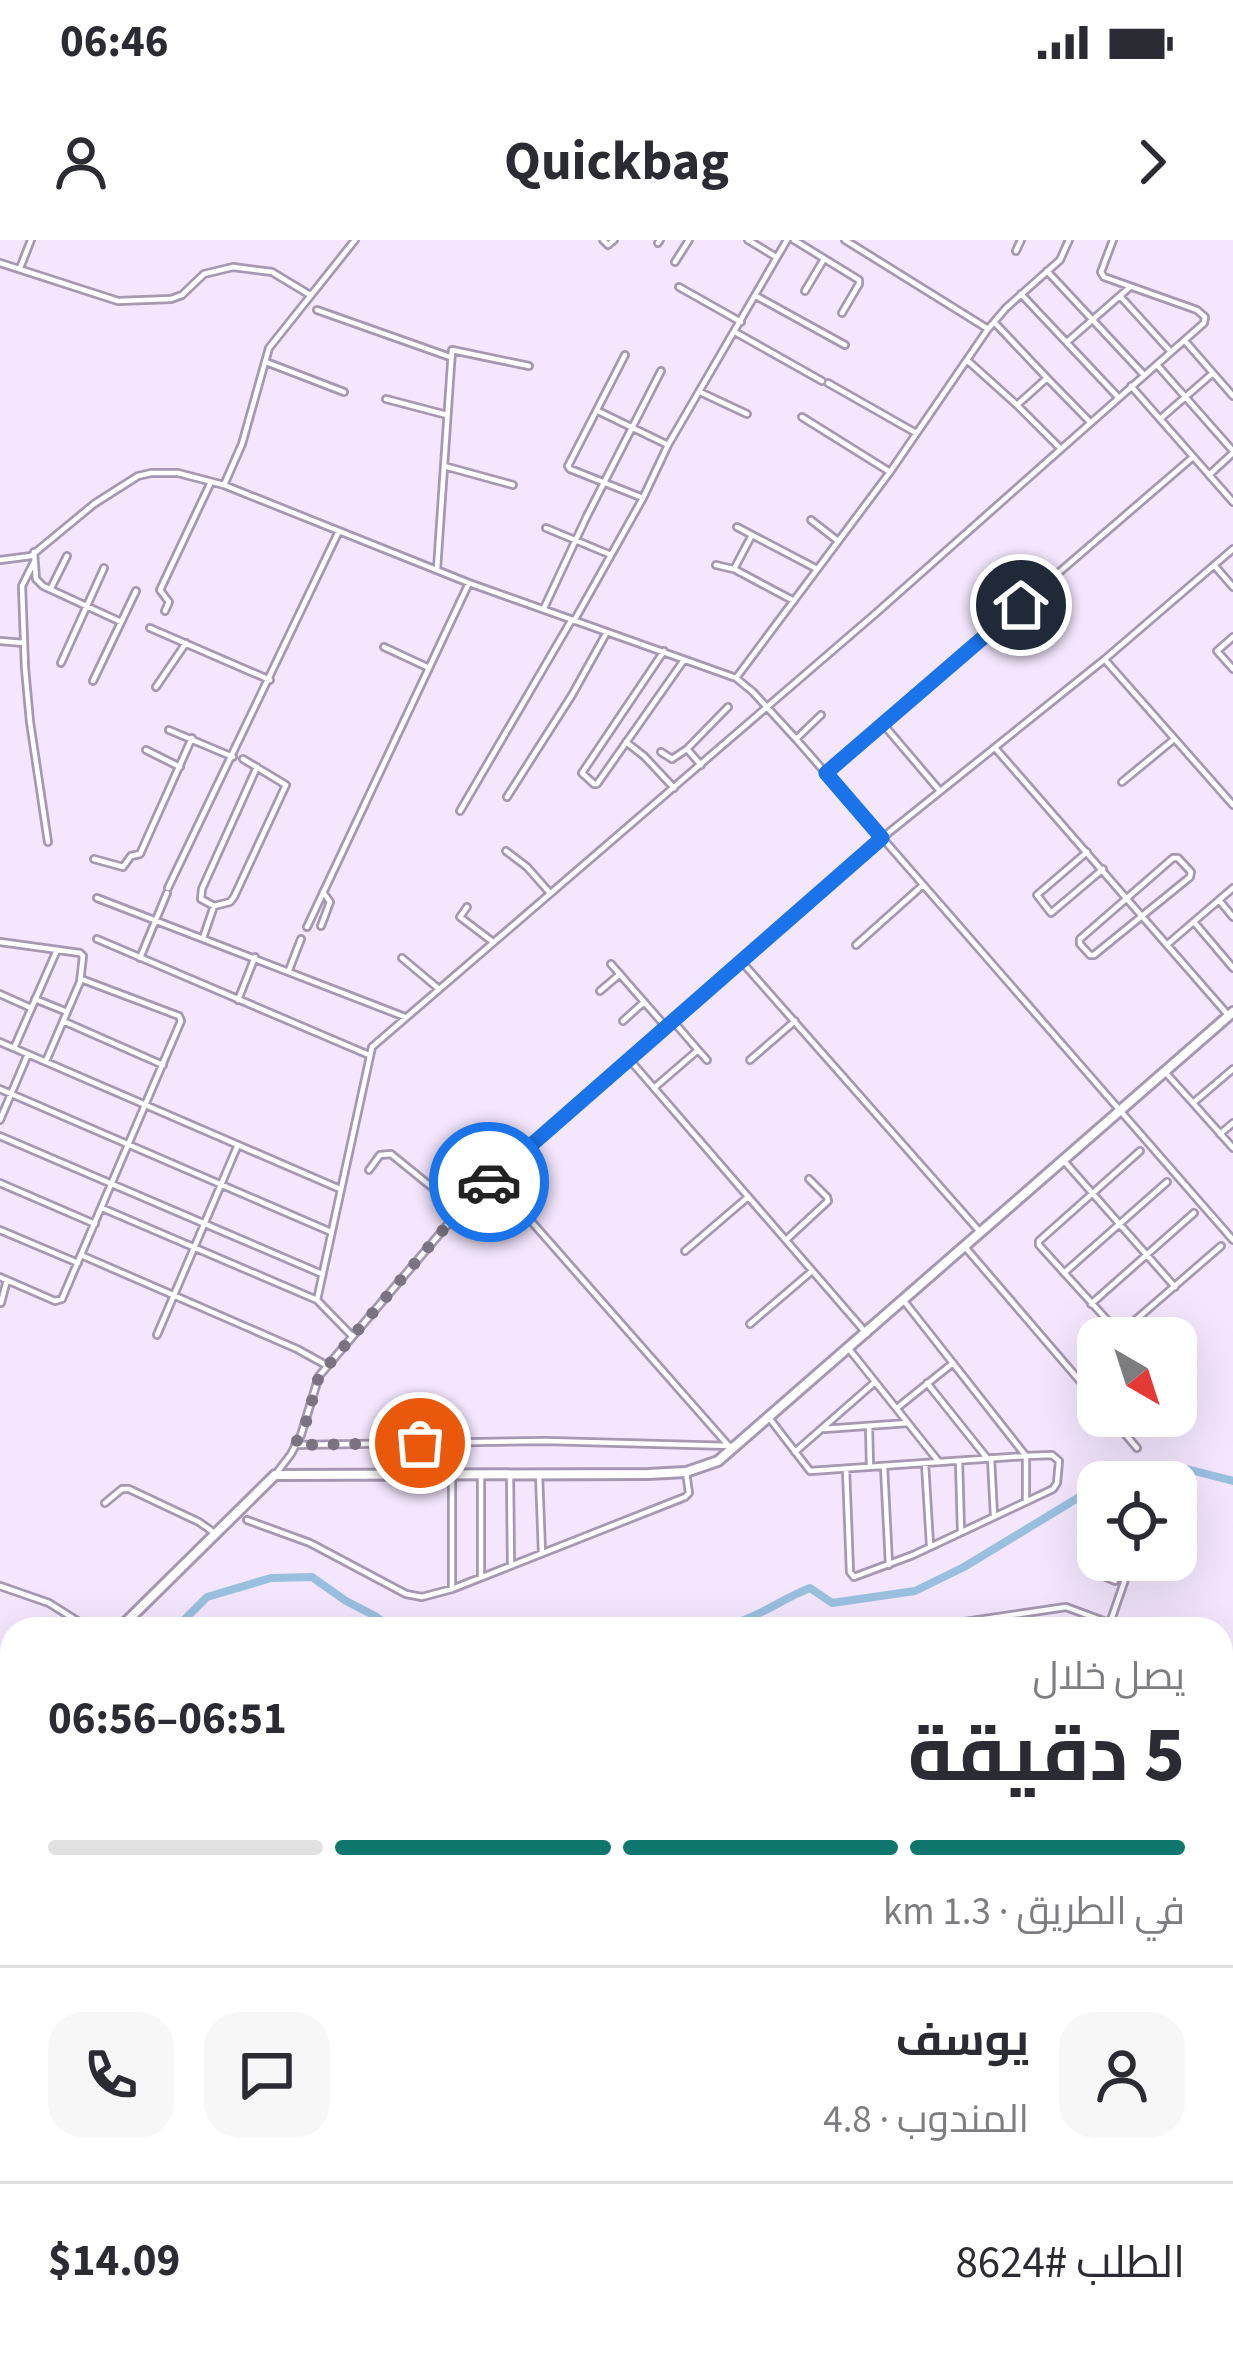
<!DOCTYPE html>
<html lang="ar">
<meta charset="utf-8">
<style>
:root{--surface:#fff;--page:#f7f7f7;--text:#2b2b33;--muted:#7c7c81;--line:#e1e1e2;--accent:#0f766e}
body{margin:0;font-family:"Source Sans 3",Cairo,sans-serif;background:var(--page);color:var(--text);direction:rtl;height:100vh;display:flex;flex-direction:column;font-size:45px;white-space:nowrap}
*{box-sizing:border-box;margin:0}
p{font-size:39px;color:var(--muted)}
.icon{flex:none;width:66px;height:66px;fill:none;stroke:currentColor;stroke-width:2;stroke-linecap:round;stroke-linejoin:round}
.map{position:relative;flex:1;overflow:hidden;direction:ltr}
.panel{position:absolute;left:0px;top:1377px;width:1233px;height:747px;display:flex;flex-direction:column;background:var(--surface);border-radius:36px 36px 0 0;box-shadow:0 12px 48px #0002;direction:rtl}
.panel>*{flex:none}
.needle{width:78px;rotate:141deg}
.buttons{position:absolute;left:1077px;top:1077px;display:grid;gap:24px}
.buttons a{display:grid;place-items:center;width:120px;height:120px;border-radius:24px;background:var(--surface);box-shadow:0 12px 48px #0002;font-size:60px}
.pin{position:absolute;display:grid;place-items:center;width:102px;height:102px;color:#fff;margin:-51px;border:6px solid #fff;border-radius:50%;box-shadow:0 3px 12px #0007}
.courier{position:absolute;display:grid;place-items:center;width:120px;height:120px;margin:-60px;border:9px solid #1a73e8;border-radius:50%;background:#fff;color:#222;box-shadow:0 3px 15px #0007}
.overview em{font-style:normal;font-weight:700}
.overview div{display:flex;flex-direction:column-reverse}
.overview{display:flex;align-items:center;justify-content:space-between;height:204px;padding:0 48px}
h1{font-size:78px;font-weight:700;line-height:90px}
.bar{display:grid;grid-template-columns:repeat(4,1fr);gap:18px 12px;align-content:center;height:144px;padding:0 48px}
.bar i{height:15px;border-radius:9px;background:var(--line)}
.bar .current{background:var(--accent)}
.bar p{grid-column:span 4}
.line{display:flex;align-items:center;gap:30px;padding:0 48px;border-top:3px solid var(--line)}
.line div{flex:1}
.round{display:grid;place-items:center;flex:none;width:126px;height:126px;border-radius:36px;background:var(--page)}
.status{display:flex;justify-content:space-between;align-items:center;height:84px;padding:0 60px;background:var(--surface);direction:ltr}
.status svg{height:33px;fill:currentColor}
header{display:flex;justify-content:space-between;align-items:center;height:156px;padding:0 48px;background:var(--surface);font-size:54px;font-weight:700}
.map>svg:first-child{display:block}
</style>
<div class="status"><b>06:46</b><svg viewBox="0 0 49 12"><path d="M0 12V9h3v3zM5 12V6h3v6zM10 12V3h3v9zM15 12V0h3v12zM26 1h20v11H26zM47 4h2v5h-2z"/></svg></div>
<header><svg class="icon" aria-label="forward" viewBox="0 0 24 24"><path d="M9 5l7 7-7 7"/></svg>Quickbag<svg class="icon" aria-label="person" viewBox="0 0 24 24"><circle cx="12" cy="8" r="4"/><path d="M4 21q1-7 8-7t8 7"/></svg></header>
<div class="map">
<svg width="1233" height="2123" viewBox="0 0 1233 2123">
<rect width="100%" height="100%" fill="#f3e6fd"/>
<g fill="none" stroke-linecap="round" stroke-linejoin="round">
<!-- river -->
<path stroke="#9ac0e0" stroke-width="8" d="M1118 1242 1175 1226 1233 1241
M175 1389 207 1357 271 1338 312 1337 346 1361 375 1376 394 1389
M666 1389C693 1382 714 1389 741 1381 765 1373 786 1357 810 1348L832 1363 915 1351 964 1327 1086 1253 1098 1249
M0 1607 12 1585"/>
<defs>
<path id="minor" d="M603 0 608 5 614 0
M748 0 776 17
M794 0 859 40V44L842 73
M845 0 988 89
M658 3 660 0
M1016 11 1021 0
M675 22 689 0
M0 23 118 61 171 59 182 55 204 34 233 27 272 32 310 55
M20 28 31 0
M1047 31 1144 135
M679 47 741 82
M805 51 824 19
M1021 54 1118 157
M756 56 845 105
M1120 56 1171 112
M317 70 450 117
M994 82 1047 138
M735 92 822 141
M1185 101 1233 156
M1067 102 1130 47
M625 115 568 226 570 229 643 258
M968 121 1017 165
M266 122 344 152
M1158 126 1233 211
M828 143 916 193
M1131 146 1233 262
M700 152 747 174
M386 159 447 175
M598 171 668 205
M802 177 890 232
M1160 179 1213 133
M1061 209 1204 83 1205 77 1197 70 1104 37 1101 32 1113 0
M444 226 513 245
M1209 235 1233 213
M224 245 242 204 269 108 355 0
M811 280 838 301
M737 287 817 329
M546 288 611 315
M752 295 734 329 794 361
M34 312 36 339 43 346 121 382
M0 320 31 316 94 264 138 236 151 233H178L224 245 469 343 736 438 753 452 796 499 1233 1000
M34 322 22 346 25 428 30 482 48 602
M716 325 733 329
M1214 325 1233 347
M437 329 452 110 529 126
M51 348 67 316
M544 368 587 276 661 131
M165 371 169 362 160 350 211 242
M574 381 643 258 668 205 787 0
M150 388 270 440
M1233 397 1217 411 1233 429
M0 401 24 403
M384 407 427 427
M664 411 582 533 594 544H597L684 420
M1106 421 1233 565
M61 423 104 328
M736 438 890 232 988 89 1006 68 1060 20 1069 0
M93 441 136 351
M156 447 186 403
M883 484 940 551
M169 490 233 517
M796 499 821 475
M626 502 644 516 674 548
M996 509 1229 776
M146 510 180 527
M661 512 672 519 687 509
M701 525 687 509 728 467
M826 533 1193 217
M1122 542 1173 500
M507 557 572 455 607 392
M460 571 571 381
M506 611 527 627 550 653
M1087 612 1037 655 1051 673 1103 629
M1173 618H1178L1191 632 1190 637 1094 715H1090L1080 704V699Z
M94 619 123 627 131 616 140 614 192 498
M168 648 339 291
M97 658 405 777
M1219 660 1233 677
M214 666 201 659 202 649 257 527
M467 667 460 677 493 702
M1194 682 1233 728
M321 686 330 662 323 652
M307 687 469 343
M203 698 214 666 230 662 234 657 286 545 243 519
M97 699 369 815
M0 702 80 713 83 716 80 742 46 821
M1169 703 1233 648
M856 705 923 645
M140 718 167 653
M402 718 439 749
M741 721 981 993
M611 724 666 787
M289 730 301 699
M600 751 620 734
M0 754 31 768
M35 759 67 772
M238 760 255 717
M63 781 163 825
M623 781 644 762
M0 802 340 949
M14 808 57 710
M698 810 707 820
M629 819 867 1094
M750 820 795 781
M1233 829 1193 863 1233 908
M1165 832 1193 863
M654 848 698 810 673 781
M0 849 331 992
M0 880 28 814
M1220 894 1233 883
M0 896 322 1034
M1140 911 1039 1001V1005L1118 1092 1124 1090 1221 1006
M1064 921 1175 1047
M369 930 380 915 391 914 460 970
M494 939 728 1205
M0 943 95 984
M102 968 317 1060
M0 990 78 1023
M786 1000 828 961 827 957 809 939
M965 1007 1098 1162
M685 1011 748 957
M81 1015 297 1109 326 1125
M1064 1033 1167 942
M0 1037 55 1061 62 1059 181 781 179 776 81 739
M904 1061 1026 1216V1261
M1 1063 7 1040
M1091 1064 1194 973
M750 1084 812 1031
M157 1095 237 907
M352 1096 317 1060 372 807 875 374 1061 209 1017 165 1047 138 1090 182
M849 1109 939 1222
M927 1143 987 1218
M897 1168 953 1123
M1110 1176 1137 1208
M770 1179 810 1231 1026 1216 1052 1215 1059 1221 1057 1243 1053 1249 913 1315 854 1337 850 1332 846 1229
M869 1186 870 1227
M824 1189 908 1183
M295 1205 546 1201 732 1206
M795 1212 875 1142
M991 1218 994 1276
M959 1221 961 1291
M925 1223 930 1305
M884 1226 889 1325
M481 1234V1337
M510 1234 511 1325
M539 1234 542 1313
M275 1235 291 1214 301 1195 319 1136 460 970 882 598 1105 419 1233 309
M105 1263 122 1249H129L199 1282 216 1294
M247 1280 310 1303 406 1354 422 1357 452 1349 685 1257 689 1253 686 1232
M1098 1317 1091 1331 1115 1341
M1107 1320 1129 1328 1110 1383
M0 1346 49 1363 90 1389
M452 1348V1234
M917 1389 1066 1367 1125 1389
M1221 1427 1233 1432
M0 1534 3 1539 0 1548
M0 1644 12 1633
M1221 1755 1233 1757
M0 1822 12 1787
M1221 1863 1233 1836
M1221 1948 1233 1953
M1221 2004 1233 2009
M1228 2069 1233 2057
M709 2112 716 2116
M765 2112 786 2123
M145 2123V2112
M170 2123H184
M551 2123 552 2112
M603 2123 604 2112
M832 2123 838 2112
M1108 2123 1113 2112"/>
<path id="tertiary" d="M119 1389 275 1235 648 1234 686 1232 718 1221 1233 772
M2 1516 12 1494"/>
<path id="trunk" d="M0 1516 12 1524
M1016 2112 1040 2123
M1036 2112 1059 2123"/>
</defs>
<!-- minor casing -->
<use href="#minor" stroke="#a698b2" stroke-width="10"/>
<!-- tertiary casing -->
<use href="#tertiary" stroke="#a698b2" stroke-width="14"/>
<!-- trunk casing -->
<use href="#trunk" stroke="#558565" stroke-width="20"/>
<!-- minor -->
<use href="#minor" stroke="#fff" stroke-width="4.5"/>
<!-- tertiary -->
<use href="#tertiary" stroke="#fff" stroke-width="8"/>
<!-- trunk -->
<use href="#trunk" stroke="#82c094" stroke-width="14"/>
</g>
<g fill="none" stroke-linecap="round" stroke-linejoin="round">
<!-- done -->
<path stroke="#7b7282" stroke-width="12" stroke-dasharray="0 21.6" d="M420 1203 295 1205 306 1182 319 1136 460 970 489 942"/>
<!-- route -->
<path stroke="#1a73e8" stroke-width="15" d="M489 942 882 598 826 533 1021 365"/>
</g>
</svg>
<div class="buttons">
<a><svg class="needle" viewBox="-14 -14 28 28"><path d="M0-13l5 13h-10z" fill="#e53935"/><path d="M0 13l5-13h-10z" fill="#7c7c81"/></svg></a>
<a><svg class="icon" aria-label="locate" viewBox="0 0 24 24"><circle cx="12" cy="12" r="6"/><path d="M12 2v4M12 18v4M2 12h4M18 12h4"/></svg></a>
</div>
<div class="pin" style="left:420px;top:1203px;background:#ea580c"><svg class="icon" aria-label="bag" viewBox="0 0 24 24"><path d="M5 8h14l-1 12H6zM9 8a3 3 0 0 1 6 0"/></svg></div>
<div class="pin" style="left:1021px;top:365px;background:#1f2937"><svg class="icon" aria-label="home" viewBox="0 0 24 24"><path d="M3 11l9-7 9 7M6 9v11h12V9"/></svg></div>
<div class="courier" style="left:489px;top:942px"><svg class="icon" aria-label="car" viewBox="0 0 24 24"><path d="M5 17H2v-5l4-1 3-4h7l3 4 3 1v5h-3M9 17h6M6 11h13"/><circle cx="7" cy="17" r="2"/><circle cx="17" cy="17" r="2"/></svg></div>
<section class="panel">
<div class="overview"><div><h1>5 دقيقة</h1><p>يصل خلال</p></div><em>06:51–06:56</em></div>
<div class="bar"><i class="current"></i><i class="current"></i><i class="current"></i><i></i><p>في الطريق · 1.3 km</p></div>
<div class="line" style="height:216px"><a class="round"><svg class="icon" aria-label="person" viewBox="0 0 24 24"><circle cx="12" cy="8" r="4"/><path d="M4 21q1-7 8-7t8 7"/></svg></a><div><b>يوسف</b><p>المندوب · 4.8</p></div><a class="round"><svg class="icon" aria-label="chat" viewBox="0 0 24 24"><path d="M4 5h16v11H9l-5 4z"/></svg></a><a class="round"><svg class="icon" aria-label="phone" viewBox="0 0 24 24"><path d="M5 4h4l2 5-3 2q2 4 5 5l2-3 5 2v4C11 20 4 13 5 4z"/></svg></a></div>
<div class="line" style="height:156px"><div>الطلب #8624</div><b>$14.09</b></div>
</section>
</div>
